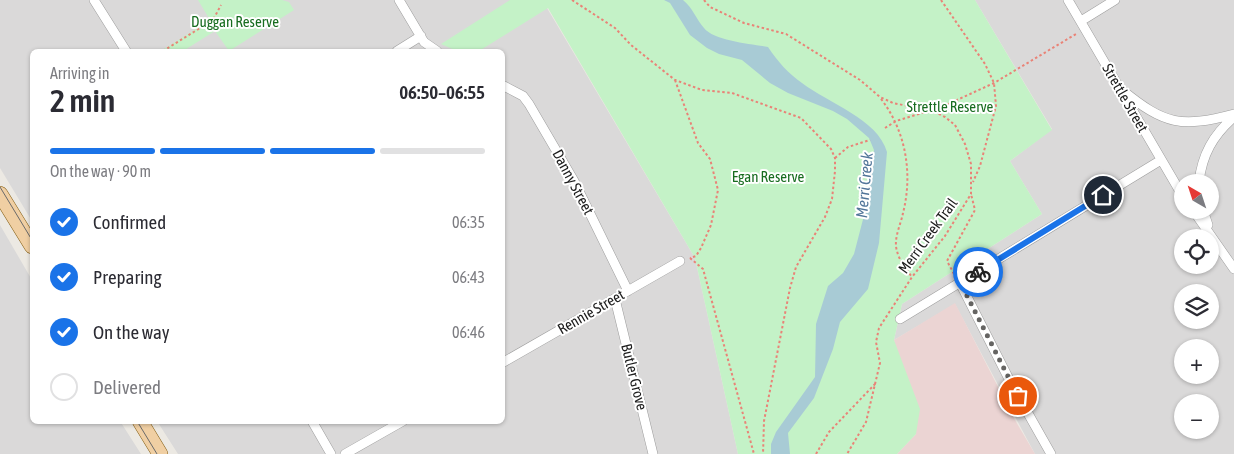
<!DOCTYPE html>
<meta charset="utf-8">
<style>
:root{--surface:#fff;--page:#f7f7f7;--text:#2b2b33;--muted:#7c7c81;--line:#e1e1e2;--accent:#1a73e8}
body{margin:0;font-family:"Asap Condensed",sans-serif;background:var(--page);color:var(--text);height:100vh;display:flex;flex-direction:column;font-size:19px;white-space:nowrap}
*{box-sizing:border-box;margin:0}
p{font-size:16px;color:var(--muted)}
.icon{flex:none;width:28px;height:28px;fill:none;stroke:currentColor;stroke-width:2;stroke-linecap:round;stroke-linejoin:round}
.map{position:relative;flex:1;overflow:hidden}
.details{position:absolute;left:30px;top:49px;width:475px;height:375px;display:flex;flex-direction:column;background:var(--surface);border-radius:8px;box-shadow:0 1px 4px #0004}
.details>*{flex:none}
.needle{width:32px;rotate:321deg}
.controls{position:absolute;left:1174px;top:174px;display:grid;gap:10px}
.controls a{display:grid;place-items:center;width:45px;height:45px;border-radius:50%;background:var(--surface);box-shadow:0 1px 4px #0004;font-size:25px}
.pin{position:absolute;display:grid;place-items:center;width:42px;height:42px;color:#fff;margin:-21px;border:2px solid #fff;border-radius:50%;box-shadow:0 1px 5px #0007}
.courier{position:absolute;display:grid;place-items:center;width:50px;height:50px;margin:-25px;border:4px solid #1a73e8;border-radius:50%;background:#fff;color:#222;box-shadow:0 1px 6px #0007}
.overview em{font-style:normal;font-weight:600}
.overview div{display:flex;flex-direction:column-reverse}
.overview{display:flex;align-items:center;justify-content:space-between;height:85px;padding:0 20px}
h1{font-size:32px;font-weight:600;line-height:38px}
.bar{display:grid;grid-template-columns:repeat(4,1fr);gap:8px 5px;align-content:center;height:60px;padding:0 20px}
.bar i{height:6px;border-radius:4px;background:var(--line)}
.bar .current{background:var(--accent)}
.bar p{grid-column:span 4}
ol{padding:0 20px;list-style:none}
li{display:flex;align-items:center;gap:15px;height:55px}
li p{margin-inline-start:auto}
li .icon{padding:5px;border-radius:50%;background:var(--accent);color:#fff;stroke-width:4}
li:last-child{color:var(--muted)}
li i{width:28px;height:28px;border:2px solid var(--line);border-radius:50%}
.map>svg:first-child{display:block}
</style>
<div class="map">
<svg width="1234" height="454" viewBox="0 0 1234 454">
<rect width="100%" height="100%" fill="#ece9e3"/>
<!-- residential -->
<path fill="#dad9d9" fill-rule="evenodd" d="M0 0H539L547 8 695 258 738 454H178L157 421H502V51H32V221L0 168Z
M975 0H1234V454H1035L955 304 894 340 902 304 1042 214 1010 161 1052 129ZM1182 182H1210V210H1182ZM1182 238H1210V265H1182ZM1182 292H1210V320H1182ZM1182 348H1210V375H1182ZM1182 402H1210V430H1182Z
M0 225 32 280V421H120L141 454H0Z"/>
<!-- commercial -->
<path fill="#ebd4d3" d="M955 303 1015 420 1035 454H897L916 434 894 340Z"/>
<!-- park -->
<path fill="#c4f2c7" d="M198 0H282L289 2 294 10 229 51 215 31 183 51H161L210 20Z
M510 0H975L1052 130 1010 161 1042 214 902 304 894 340 920 409 916 434 897 454H738L695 258 548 8 479 51H457L441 44Z"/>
<!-- water -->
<path fill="#a8cbd5" d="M664 0H683C693 8 696 19 704 28 714 41 752 44 768 47 778 62 788 73 802 83 828 103 878 119 887 152L879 243 868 289 840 322 833 349 814 398 788 433 790 454H771V444L776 432 815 377 816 324 828 286 843 273 854 254 867 204 874 150 869 138 847 119 833 111 788 93 770 83 742 60 719 54 707 48 690 35 670 3Z"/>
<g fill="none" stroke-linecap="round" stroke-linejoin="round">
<defs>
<path id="street" d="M94 0 126 51
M399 0 424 42 437 51
M1068 0 1182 195
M1081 21 1115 0
M397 51 421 36
M502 85 523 96 529 104 574 181 628 291
M1122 90C1165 125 1181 128 1234 114
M1199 182C1202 155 1213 135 1234 117
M1193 210 1234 269
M1203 210 1208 225
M960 283 1012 385 1051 454
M615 299 653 454
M900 319 1161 160
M502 363 680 261
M312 421 331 454
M345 454 403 421"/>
<path id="primary" d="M0 194 32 246
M140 421 160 454"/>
</defs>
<!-- street casing -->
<use href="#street" stroke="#9d9d9d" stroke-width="10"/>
<!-- primary casing -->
<use href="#primary" stroke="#835d11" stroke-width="16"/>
<!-- path -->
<path stroke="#e98377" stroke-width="2" stroke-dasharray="2.5 2.5" stroke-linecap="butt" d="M572 0 615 28 631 45 675 80 702 90 732 93 801 118 831 149 835 158V171L832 199 825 217 796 267 790 288 764 421 763 454
M704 0 710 7 744 23 786 34 860 80 880 97 893 103 933 111 945 117 955 125 965 144 971 164V194L945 236 912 277 879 328 876 342 880 363 866 422 847 454
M941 0 985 64 994 83 996 106 980 166 973 182
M163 51 213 20 221 5
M675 80 698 143 710 159 718 190 711 225 701 248 696 256 690 258
M881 99C906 131 913 174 903 213 901 224 893 239 897 251 899 260 906 269 912 277
M933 111 994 83 1076 34
M885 128 896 121 925 112
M835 158 848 147 870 140
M690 258 703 269 754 454
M954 274 947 261 975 210 971 194
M816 454 829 432 875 384"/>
<!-- street -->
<use href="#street" stroke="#fff" stroke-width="9"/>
<!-- primary -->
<use href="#primary" stroke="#f0cfa3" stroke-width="15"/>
<!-- tram -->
<path stroke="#6a6a6a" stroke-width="1" d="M0 187 32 240
M137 421 157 454"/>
</g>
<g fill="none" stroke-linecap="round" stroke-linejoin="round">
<!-- done -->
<path stroke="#656462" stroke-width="5" stroke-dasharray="0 9" d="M978 272 960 282 1018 396"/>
<!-- route -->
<path stroke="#1a73e8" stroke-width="6" d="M978 272 1103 195"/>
</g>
<g text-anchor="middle" stroke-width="4" stroke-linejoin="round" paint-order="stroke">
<!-- park labels -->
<g font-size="15" fill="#176c1f" stroke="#fff">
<text x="235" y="27">Duggan Reserve</text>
<text x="950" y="112">Strettle Reserve</text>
<text x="768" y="182">Egan Reserve</text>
</g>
<!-- street labels -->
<g font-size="15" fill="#1c1c1c" stroke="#fff">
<text transform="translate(1125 98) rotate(60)" y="5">Strettle Street</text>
<text transform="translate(573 182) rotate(62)" y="5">Danny Street</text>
<text transform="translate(928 236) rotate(-54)" y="5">Merri Creek Trail</text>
<text transform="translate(591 312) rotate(-30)" y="5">Rennie Street</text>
<text transform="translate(634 377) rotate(76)" y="5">Butler Grove</text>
</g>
<!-- water labels -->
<g font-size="16" font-style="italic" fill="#517599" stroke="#fff">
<text transform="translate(864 185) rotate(-85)" y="6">Merri Creek</text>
</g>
</g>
</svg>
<div class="controls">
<a><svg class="needle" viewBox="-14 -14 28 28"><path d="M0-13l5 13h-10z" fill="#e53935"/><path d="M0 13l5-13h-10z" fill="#7c7c81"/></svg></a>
<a><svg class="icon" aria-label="locate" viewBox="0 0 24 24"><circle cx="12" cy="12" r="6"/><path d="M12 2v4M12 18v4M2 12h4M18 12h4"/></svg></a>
<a><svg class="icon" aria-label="layers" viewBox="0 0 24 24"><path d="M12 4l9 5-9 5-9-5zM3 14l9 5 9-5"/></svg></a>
<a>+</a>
<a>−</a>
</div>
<div class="pin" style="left:1018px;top:396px;background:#ea580c"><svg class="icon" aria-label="bag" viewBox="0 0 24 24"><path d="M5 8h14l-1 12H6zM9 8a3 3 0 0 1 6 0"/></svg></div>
<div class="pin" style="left:1103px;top:195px;background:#1f2937"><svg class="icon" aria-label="home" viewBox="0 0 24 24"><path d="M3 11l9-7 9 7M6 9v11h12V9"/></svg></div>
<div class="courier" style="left:978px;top:272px"><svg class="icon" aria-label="bike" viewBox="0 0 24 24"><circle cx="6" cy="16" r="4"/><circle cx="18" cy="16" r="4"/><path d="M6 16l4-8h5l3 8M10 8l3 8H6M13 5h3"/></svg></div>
<section class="details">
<div class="overview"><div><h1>2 min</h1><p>Arriving in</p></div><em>06:50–06:55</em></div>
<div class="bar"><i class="current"></i><i class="current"></i><i class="current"></i><i></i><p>On the way · 90 m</p></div>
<ol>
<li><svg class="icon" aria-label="check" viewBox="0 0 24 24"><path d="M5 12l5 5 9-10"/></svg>Confirmed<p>06:35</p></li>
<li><svg class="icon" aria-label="check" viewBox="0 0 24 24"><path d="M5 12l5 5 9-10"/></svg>Preparing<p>06:43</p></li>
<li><svg class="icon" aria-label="check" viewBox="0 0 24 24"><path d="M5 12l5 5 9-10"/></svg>On the way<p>06:46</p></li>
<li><i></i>Delivered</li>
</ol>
</section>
</div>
